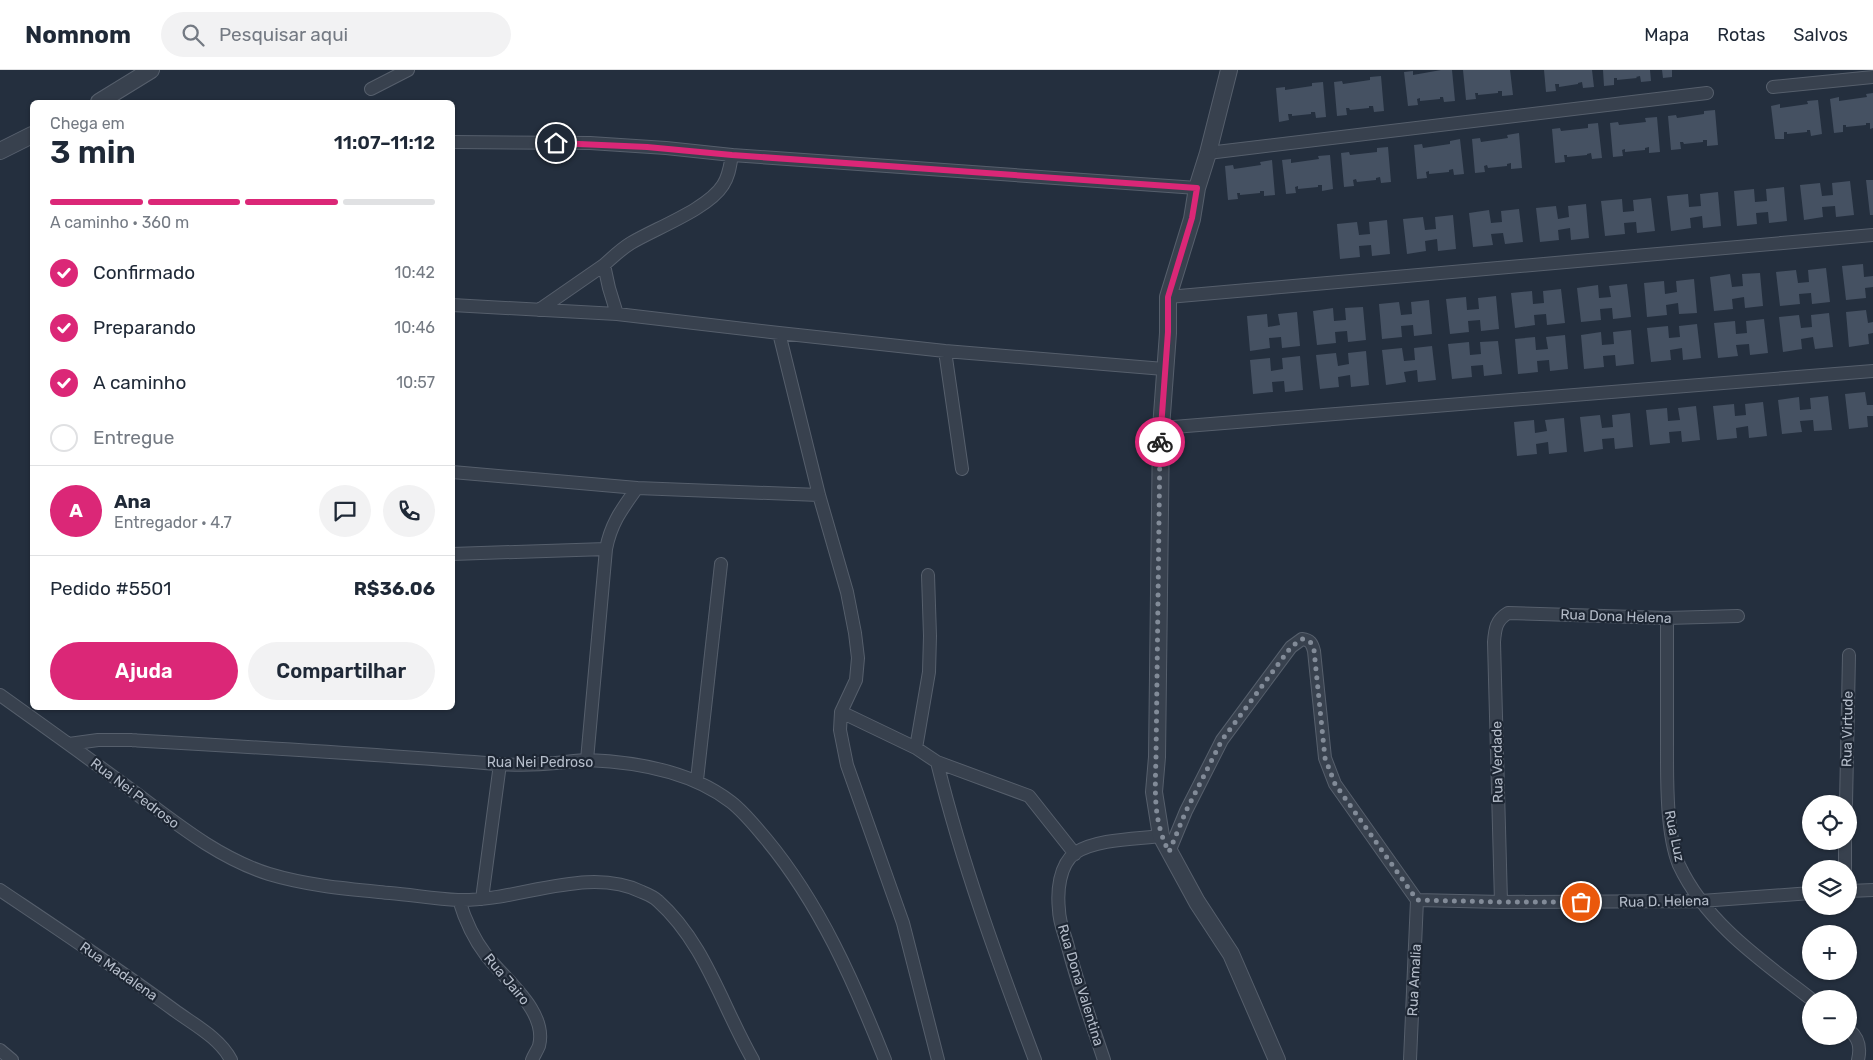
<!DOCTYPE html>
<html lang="pt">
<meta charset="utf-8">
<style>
:root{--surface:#fff;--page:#f2f2f3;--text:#1f2937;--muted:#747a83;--line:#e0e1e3;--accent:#db2777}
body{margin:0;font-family:Rubik,sans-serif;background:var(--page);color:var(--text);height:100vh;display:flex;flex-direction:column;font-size:19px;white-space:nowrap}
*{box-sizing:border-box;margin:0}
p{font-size:16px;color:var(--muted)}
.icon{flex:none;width:28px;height:28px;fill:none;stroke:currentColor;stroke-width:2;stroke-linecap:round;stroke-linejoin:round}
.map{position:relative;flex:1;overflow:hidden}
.details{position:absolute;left:30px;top:30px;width:425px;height:610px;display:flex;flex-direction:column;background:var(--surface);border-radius:8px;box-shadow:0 1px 4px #0004}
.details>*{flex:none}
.tools{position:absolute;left:1802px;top:725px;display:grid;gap:10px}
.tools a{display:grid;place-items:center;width:55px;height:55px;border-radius:50%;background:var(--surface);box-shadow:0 1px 4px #0004;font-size:25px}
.pin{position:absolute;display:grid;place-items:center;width:42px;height:42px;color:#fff;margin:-21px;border:2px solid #fff;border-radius:50%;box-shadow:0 1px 5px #0007}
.courier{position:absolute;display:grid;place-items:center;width:50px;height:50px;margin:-25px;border:4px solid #db2777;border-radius:50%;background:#fff;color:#222;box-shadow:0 1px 6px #0007}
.overview em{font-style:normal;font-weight:600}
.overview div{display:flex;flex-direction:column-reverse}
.overview{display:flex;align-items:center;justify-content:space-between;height:85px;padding:0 20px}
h1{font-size:32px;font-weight:600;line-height:38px}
.bar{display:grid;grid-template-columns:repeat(4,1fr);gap:8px 5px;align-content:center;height:60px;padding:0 20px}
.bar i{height:6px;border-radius:4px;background:var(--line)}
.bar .active{background:var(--accent)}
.bar p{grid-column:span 4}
.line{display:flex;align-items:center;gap:12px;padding:0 20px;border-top:1px solid var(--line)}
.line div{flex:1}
.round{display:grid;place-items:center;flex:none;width:52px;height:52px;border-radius:26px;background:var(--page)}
ol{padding:0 20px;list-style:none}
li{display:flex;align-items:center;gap:15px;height:55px}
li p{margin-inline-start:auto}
li .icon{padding:5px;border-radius:50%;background:var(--accent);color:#fff;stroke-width:4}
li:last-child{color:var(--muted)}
li i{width:28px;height:28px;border:2px solid var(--line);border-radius:50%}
.action{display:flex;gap:10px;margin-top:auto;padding:10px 20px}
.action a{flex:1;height:58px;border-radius:30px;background:var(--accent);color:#fff;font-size:20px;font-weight:600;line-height:58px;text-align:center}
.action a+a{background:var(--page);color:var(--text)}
header{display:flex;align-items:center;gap:30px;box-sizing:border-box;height:70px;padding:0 25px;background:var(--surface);border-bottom:1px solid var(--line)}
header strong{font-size:24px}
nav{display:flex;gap:28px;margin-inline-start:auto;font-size:18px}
.search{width:350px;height:45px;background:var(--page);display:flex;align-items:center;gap:12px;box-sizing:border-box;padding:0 18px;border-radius:28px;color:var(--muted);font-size:19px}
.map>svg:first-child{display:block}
</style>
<header>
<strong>Nomnom</strong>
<div class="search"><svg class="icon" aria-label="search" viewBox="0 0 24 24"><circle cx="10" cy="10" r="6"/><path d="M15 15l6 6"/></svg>Pesquisar aqui</div>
<nav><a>Mapa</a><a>Rotas</a><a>Salvos</a></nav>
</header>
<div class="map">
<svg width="1873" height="990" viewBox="0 0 1873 990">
<rect width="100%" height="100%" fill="#242f3e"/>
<!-- building -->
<path fill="#455162" d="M1441 0H1452L1455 31 1444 32 1443 27H1440V29L1420 31V28L1417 29 1418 35 1408 36 1404 2 1413 1V5Z
M1463 0H1510L1513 25 1502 26V21H1498V23L1478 25V23H1475L1476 29 1466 30Z
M1544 0H1592L1594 17 1583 18 1582 12 1578 13V14L1559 17V14H1555L1556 21 1546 22Z
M1603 0H1650L1651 11 1641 12 1640 6 1636 7 1637 8 1617 10V8H1614V15L1604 16Z
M1662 0H1672V7L1663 8Z
M1381 6 1384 41 1374 42 1373 36H1369V38L1350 40 1349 38H1346L1347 45 1337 46 1334 12 1342 11 1343 14 1370 10V7Z
M1323 12 1326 47 1316 48 1315 42H1311V44L1292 46V44H1288L1289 50 1279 52 1276 18 1285 17V20L1312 16V13Z
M1873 23V58L1870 59V53H1866V55L1846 57V55H1843V62L1834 63 1830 29 1839 27V31L1867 27 1866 24Z
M1818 30 1822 64 1811 66 1810 60H1807V62L1787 64V62H1784V69H1775L1771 36 1780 34V38L1808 34 1807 31Z
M1715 40 1718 75 1707 76V70H1703V72L1684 74 1683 72H1680L1681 79 1671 80 1668 46 1676 45 1677 48 1704 44V41Z
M1657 47 1660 82 1649 83V77L1645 78V80L1625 82V79L1622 80 1623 86 1613 87 1610 53 1618 52 1619 55 1646 52 1645 48Z
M1598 53 1602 88 1592 89 1591 83 1587 84V85L1567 87V85H1564L1565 92 1555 93 1552 59 1560 58 1561 61 1588 58V54Z
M1519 63 1522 98 1511 99V93L1507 94V96L1488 98 1487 95 1484 96 1485 102 1475 103 1472 69 1480 68 1481 72 1508 68 1507 65Z
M1460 69 1464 104 1454 105 1453 99 1449 100V102L1429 104V101L1426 102 1427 108 1417 109 1414 75 1422 74 1423 78 1450 74V71Z
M1388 77 1391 112 1381 113 1380 107 1376 108V110L1357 112 1356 109 1353 110 1354 116 1344 117 1341 83 1349 82 1350 85 1377 82V78Z
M1330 85 1333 119 1322 121V115H1318V117L1298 119V116L1295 117 1296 123 1286 124 1282 90 1291 89V93L1319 89 1318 86Z
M1272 90 1275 125 1264 126V121H1260V123L1240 125V123H1237L1238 129 1228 130 1225 96 1233 95 1234 99 1261 95 1260 92Z
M1866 110H1873V145H1870Z
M1850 111 1854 145 1836 147 1835 136 1822 137 1823 147 1804 150 1800 115 1820 113 1822 126 1833 125 1832 113Z
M1784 117 1787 151 1769 153 1768 142 1756 143 1757 154 1737 156 1734 121 1754 119 1755 132 1767 131 1766 119Z
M1718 122 1721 156 1703 158 1702 146 1690 148 1691 158 1671 161 1667 126 1688 124 1689 137 1701 136 1700 124Z
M1651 128 1655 161 1637 163 1636 152 1624 153 1625 164 1605 166 1601 131 1622 129 1623 142 1634 141 1633 130Z
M1586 134 1589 168 1571 170 1570 158 1558 160 1559 170 1540 172 1536 138 1556 136 1558 149 1569 147 1568 136Z
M1519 139 1523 172 1505 174 1503 163 1491 164 1493 175 1473 177 1469 143 1489 140 1491 153 1502 152 1501 141Z
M1453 145 1456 179 1438 181 1437 169 1425 171 1426 181 1407 184 1403 149 1423 147 1425 160 1436 159 1435 147Z
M1387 150 1390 184 1372 186 1371 175 1359 176 1360 187 1340 189 1337 154 1357 152 1359 165 1370 164 1369 152Z
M1863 194 1864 207 1873 206V217L1865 218 1866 228 1846 230 1842 196Z
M1826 198 1830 232 1812 234 1811 223 1799 224 1800 234 1780 236 1776 202 1796 200 1798 213 1809 212 1808 200Z
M1760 203 1763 236 1745 238 1744 227 1732 229 1733 239 1714 241 1710 207 1730 204 1732 217 1743 216 1742 204Z
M1694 209 1697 243 1679 244 1678 233 1666 235 1667 245 1647 247 1644 213 1664 211 1665 224 1677 222 1676 211Z
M1627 214 1631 247 1613 249 1612 238 1600 239 1601 250 1581 252 1577 218 1598 215 1599 228 1611 227 1609 216Z
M1561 219 1565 253 1547 255 1546 244 1534 245 1535 255 1515 258 1511 223 1532 221 1533 234 1544 233 1543 221Z
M1496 226 1499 259 1481 261 1480 250 1468 251 1469 262 1450 264 1446 229 1466 227 1467 240 1479 239 1478 228Z
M1429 230 1432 264 1414 266 1413 255 1401 256 1402 267 1382 269 1379 234 1399 232 1401 245 1412 244 1411 232Z
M1363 237 1366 270 1348 272 1347 261 1335 262 1336 273 1317 275 1313 241 1333 238 1334 251 1346 250 1345 238Z
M1866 240 1868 253 1873 252V263L1868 264 1869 274 1849 277 1846 242Z
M1297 242 1300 276 1282 278 1281 267 1269 268 1270 278 1250 281 1247 246 1267 244 1268 257 1280 255 1278 244Z
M1829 243 1833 277 1815 279 1813 267 1801 269 1802 279 1783 282 1779 247 1799 245 1801 258 1812 257 1811 245Z
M1764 249 1768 283 1750 285 1749 274 1736 275 1738 286 1718 288 1714 253 1735 251 1736 264 1747 263 1746 251Z
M1697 254 1701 288 1683 290 1682 278 1670 280 1671 290 1651 292 1647 258 1668 256 1669 268 1680 267 1679 256Z
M1631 260 1634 294 1616 296 1615 285 1603 286 1604 297 1584 299 1581 265 1601 262 1602 275 1614 274 1613 262Z
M1565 265 1568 299 1550 301 1549 290 1537 291 1538 302 1518 304 1515 269 1535 267 1536 280 1548 279 1546 267Z
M1498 271 1502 304 1484 306 1483 295 1471 296 1472 307 1452 309 1448 274 1469 272 1470 285 1481 284 1480 272Z
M1432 276 1436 310 1418 312 1417 300 1404 302 1406 312 1386 315 1382 280 1402 278 1404 291 1415 290 1414 278Z
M1366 281 1369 315 1351 317 1350 305 1338 307 1339 317 1320 319 1316 285 1336 283 1338 296 1349 294 1348 283Z
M1300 286 1303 320 1285 322 1284 311 1272 312 1273 322 1253 324 1250 290 1270 288 1271 301 1283 299 1282 288Z
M1865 322 1867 335H1873V346H1867L1868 357 1849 359 1845 324Z
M1828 326 1832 360 1814 361 1813 350 1800 351 1802 362 1782 364 1778 330 1799 327 1800 340 1811 339 1810 328Z
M1763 332 1767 366 1749 368 1748 356 1736 358 1737 368 1717 370 1713 336 1734 334 1735 346 1746 345 1745 334Z
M1696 336 1700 370 1682 372 1681 361 1669 362 1670 373 1650 375 1646 340 1667 338 1668 351 1680 350 1678 338Z
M1630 343 1633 377 1615 379 1614 368 1602 369 1603 379 1584 382 1580 347 1600 345 1602 358 1613 357 1612 345Z
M1564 348 1567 382 1549 384 1548 372 1536 374 1537 384 1517 386 1514 352 1534 350 1535 363 1547 361 1545 350Z"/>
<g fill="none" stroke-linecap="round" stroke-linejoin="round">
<defs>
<path id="minor" d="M1773 17 1873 7
M371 19 408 0
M452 72 590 73 666 78 732 85 1197 118
M1208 83 1707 23
M1168 227 1873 165
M452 235 617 244 779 263 945 281 1164 299
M539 240 604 195
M617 244 609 218 604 195C613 187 621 179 631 173 656 158 708 139 723 115 729 106 730 96 732 85
M779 263 819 425 847 522 855 563 858 588 856 610 841 642 840 660 847 695 903 853 938 990
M945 281 962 399
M1161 358 1873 301
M452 402 637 418
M452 484 606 479
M928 505 930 566 929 602 916 678 937 692C962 794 998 892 1035 990
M1667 548C1667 590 1667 632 1667 674 1667 708 1666 763 1679 795 1706 853 1762 891 1811 929
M0 625C42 655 84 685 126 716 171 749 215 787 269 804 309 816 349 819 390 823 413 825 436 829 458 830 517 832 587 795 642 822 647 824 654 827 658 831 705 873 722 936 753 990
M841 642 916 678
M69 674 98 670H130C252 677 375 684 497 694 516 695 537 695 556 693 567 692 578 690 588 690 638 692 691 701 731 732 744 742 755 756 766 769 820 834 854 912 885 990
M587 690 606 479C611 453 622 439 637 418L819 425
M937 692 1029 726 1075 784
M697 710 721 494
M1846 734 1849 585
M1169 782 1186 741 1222 670 1291 577 1302 569C1310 570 1312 573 1314 581L1325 688 1335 714 1417 830 1501 832 1701 831 1811 823
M1845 799V771
M0 820C58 859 117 898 174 940 193 954 220 968 231 990
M1849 821 1873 820
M482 829 500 694
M459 830C465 850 473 868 486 885 505 910 548 941 539 976 537 981 534 985 532 990
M1501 832 1494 572C1495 559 1496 550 1508 543L1667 548 1738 546
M1849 960C1859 968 1861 977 1858 990
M0 980 12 990
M1104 990C1091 951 1077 913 1067 873 1064 863 1059 851 1059 840 1057 822 1059 795 1075 783 1096 769 1136 769 1161 766
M1410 990 1417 830"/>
<path id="tertiary" d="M1229 0 1208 83 1197 118 1192 149 1168 227V263L1161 358 1157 687 1154 722 1161 766 1197 832 1231 884 1277 990
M99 32 151 0
M0 81 32 65"/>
</defs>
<!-- minor casing -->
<use href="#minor" stroke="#565f6c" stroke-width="14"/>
<!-- tertiary casing -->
<use href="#tertiary" stroke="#565f6c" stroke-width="18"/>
<!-- minor -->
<use href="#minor" stroke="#38414e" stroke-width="12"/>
<!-- tertiary -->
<use href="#tertiary" stroke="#38414e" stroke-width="16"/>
</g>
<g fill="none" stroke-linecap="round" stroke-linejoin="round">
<!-- done -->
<path stroke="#828b98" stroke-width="5" stroke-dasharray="0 9" d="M1160 372 1156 687C1155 722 1153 751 1169 782L1186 741 1222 670 1291 577 1302 569C1310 570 1312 573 1314 580L1325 688 1335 714 1417 830 1501 832H1581"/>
<!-- route -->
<path stroke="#db2777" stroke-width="6" d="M556 73 647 77 732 85 1197 118 1192 148 1168 227V262L1160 372"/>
</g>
<g text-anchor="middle" stroke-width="4.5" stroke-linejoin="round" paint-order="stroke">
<!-- street labels -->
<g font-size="14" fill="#b4bcc9" stroke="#1d2633">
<text transform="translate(1616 546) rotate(2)" y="5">Rua Dona Helena</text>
<text transform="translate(1847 659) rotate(-89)" y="5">Rua Virtude</text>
<text x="540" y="697">Rua Nei Pedroso</text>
<text transform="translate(1497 692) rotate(-91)" y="5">Rua Verdade</text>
<text transform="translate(135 723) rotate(37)" y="5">Rua Nei Pedroso</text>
<text transform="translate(1675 766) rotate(78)" y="5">Rua Luz</text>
<text transform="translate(1664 831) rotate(-1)" y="5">Rua D. Helena</text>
<text transform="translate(119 901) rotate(35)" y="5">Rua Madalena</text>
<text transform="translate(507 909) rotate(50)" y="5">Rua Jairo</text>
<text transform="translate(1414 910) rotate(-87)" y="5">Rua Amalia</text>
<text transform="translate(1081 915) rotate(73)" y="5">Rua Dona Valentina</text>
</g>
</g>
</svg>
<div class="tools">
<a><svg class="icon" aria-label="locate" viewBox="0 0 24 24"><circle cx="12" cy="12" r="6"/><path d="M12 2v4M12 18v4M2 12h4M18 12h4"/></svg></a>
<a><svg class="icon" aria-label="layers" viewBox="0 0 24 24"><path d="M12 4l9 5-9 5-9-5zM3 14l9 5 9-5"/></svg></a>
<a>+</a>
<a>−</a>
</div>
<div class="pin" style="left:1581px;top:832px;background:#ea580c"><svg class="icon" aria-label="bag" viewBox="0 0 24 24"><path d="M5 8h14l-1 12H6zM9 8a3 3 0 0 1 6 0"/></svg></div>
<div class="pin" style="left:556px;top:73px;background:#1f2937"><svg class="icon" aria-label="home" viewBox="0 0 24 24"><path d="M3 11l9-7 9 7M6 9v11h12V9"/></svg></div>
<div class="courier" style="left:1160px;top:372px"><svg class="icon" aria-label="bike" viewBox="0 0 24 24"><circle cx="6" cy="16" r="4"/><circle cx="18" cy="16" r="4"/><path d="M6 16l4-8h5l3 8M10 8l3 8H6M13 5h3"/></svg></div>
<section class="details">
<div class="overview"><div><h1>3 min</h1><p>Chega em</p></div><em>11:07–11:12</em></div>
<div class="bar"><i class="active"></i><i class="active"></i><i class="active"></i><i></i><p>A caminho · 360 m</p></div>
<ol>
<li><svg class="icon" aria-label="check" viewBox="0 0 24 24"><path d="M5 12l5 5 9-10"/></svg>Confirmado<p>10:42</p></li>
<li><svg class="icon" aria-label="check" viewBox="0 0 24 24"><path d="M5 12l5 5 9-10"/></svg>Preparando<p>10:46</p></li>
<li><svg class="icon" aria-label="check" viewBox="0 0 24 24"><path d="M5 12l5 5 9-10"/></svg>A caminho<p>10:57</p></li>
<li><i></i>Entregue</li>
</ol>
<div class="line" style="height:90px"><b class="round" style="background:var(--accent);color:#fff">A</b><div><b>Ana</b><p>Entregador · 4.7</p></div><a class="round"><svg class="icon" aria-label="chat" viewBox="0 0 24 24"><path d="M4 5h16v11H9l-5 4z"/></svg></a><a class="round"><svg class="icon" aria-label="phone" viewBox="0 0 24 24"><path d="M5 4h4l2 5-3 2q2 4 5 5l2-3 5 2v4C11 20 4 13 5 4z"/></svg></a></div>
<div class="line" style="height:65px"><div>Pedido #5501</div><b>R$36.06</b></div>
<div class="action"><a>Ajuda</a><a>Compartilhar</a></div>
</section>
</div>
